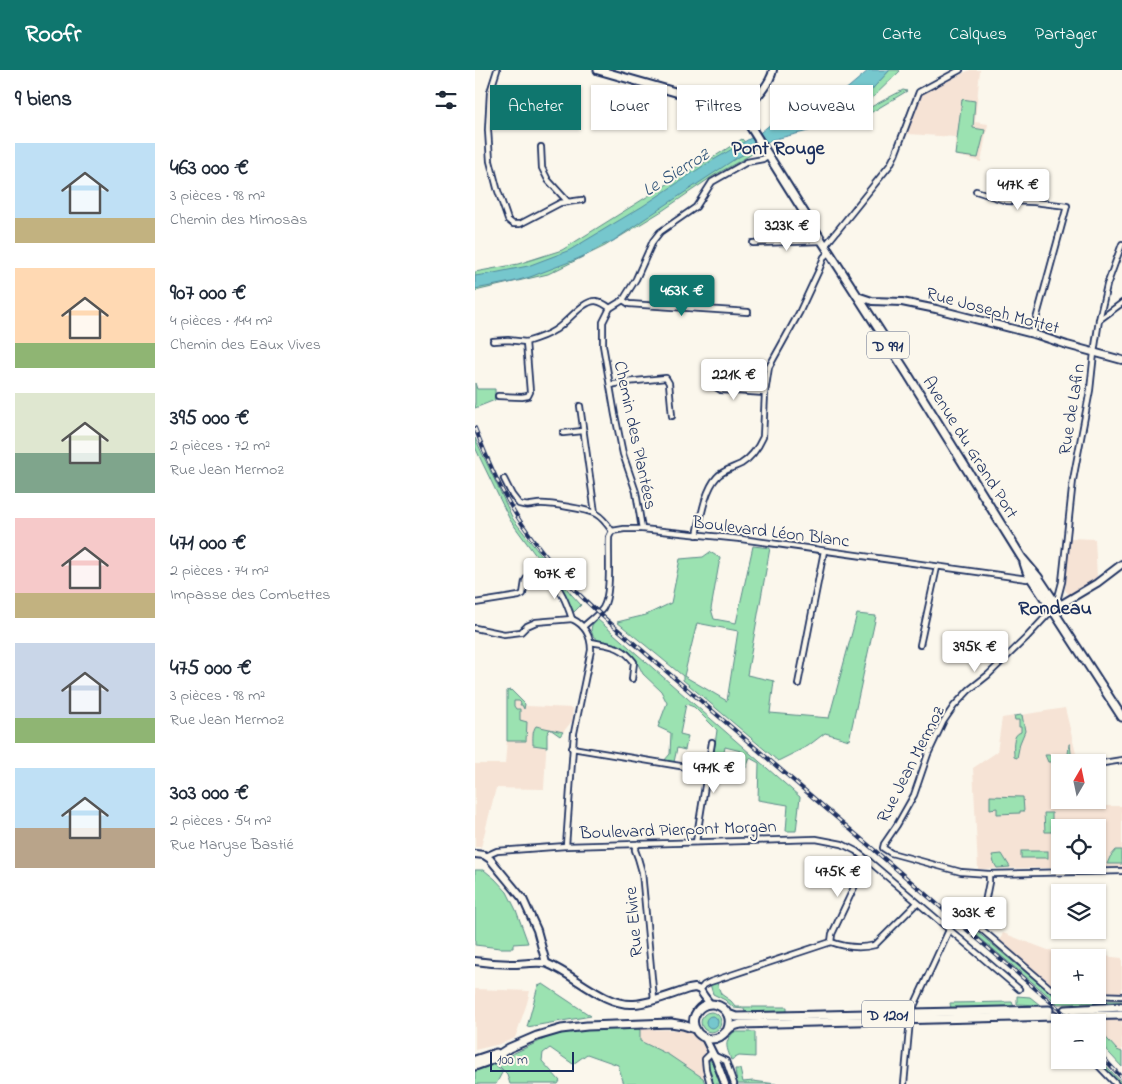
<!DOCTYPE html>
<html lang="fr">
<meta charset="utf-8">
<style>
body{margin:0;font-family:"Indie Flower",sans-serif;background:#f6f6f7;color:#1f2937;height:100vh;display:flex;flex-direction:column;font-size:19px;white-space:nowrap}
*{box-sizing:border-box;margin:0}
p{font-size:16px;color:#747a83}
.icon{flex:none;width:28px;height:28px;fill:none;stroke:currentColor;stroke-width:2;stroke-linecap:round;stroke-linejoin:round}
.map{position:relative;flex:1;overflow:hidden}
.drawer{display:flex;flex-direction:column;background:#fff;width:475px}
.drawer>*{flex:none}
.top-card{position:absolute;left:15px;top:15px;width:475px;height:45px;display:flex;gap:10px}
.needle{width:32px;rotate:9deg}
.controls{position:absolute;left:576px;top:684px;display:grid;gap:10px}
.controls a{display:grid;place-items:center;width:55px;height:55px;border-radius:0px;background:#fff;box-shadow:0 1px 4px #0004;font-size:25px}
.scale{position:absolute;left:15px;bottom:12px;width:84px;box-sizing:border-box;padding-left:5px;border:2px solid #1b2f5e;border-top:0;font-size:14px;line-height:18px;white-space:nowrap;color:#1b2f5e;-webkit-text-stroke:4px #fbf7ec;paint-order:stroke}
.price{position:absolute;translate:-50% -42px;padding:0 11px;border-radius:5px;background:#fff;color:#222;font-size:16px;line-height:32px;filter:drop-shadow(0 1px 2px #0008)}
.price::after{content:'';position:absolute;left:50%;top:30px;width:15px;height:11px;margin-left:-8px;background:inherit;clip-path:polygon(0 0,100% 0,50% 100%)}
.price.selected{background:#0f766e;color:#fff}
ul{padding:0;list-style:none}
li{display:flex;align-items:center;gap:15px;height:125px;padding:0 15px}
li span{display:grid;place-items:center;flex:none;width:140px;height:100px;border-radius:0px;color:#555}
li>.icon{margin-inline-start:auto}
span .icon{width:60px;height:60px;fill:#fffc;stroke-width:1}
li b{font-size:21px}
h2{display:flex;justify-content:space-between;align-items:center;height:60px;padding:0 15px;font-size:21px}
.tag{padding:0 18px;border-radius:0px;background:#fff;box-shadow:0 1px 4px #0004;font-size:18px;line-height:45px}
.tag.selected{background:#0f766e;color:#fff}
header{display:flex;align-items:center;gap:30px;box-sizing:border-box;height:70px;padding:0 25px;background:#0f766e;color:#fff}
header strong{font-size:24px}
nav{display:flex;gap:28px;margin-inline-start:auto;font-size:18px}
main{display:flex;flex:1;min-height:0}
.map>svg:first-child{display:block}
</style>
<header>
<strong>Roofr</strong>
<nav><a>Carte</a><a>Calques</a><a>Partager</a></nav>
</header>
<main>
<section class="drawer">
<h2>9 biens<svg class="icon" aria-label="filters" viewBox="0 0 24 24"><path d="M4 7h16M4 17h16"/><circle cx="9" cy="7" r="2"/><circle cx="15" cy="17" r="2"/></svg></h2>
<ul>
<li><span style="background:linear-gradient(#bfe0f5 75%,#c2b280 0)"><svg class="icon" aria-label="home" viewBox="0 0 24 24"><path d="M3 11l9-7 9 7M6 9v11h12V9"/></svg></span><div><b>463 000 €</b><p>3 pièces · 98 m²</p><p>Chemin des Mimosas</p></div></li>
<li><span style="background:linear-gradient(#ffd9b3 75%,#8fb573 0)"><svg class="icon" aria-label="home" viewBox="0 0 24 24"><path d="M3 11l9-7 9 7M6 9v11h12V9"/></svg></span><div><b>907 000 €</b><p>4 pièces · 144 m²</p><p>Chemin des Eaux Vives</p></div></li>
<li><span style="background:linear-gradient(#dfe7d0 60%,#7fa58c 0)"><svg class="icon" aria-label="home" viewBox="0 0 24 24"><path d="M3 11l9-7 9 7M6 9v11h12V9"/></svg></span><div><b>395 000 €</b><p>2 pièces · 72 m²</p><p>Rue Jean Mermoz</p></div></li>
<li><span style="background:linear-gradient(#f6c9c9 75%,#c2b280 0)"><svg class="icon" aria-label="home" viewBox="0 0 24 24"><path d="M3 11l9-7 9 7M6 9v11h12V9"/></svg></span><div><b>471 000 €</b><p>2 pièces · 74 m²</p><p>Impasse des Combettes</p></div></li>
<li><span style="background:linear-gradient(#c9d6e8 75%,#8fb573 0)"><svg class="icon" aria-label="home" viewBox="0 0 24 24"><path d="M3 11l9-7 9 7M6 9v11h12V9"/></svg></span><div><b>475 000 €</b><p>3 pièces · 98 m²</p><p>Rue Jean Mermoz</p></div></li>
<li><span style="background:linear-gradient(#bfe0f5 60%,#b9a48a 0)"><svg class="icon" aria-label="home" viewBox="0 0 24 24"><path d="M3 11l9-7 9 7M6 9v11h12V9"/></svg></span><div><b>303 000 €</b><p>2 pièces · 54 m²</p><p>Rue Maryse Bastié</p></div></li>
</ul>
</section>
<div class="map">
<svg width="647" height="1014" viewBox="0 0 647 1014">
<rect width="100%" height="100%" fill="#fbf7ec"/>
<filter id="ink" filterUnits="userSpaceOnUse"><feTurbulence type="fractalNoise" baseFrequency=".02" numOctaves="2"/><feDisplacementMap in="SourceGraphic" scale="10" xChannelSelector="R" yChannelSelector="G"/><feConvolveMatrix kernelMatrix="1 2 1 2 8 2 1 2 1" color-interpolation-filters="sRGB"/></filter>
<g filter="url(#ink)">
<g fill="#f6e3d5" fill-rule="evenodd">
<polygon points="495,0 505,0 500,52 513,54 506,92 480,85 480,67 433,64 433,61 446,24"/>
<polygon points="595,468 620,469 622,507 595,526 590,520"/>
<polygon points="36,620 52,636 98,638 97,651 85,666 76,659 72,664 69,719 21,718 6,777 0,777 0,694 30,694"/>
<path d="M 590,638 L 603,692 L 585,692 L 585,730 L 600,730 L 600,736 L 647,736 L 647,797 L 503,799 L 498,698 L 522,682 L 527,648 ZM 585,758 L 622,758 L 622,795 L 585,795 Z"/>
<path d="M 528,863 L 573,880 L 647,888 L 647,996 L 623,969 L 622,952 L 605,952 L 521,879 ZM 585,888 L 622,888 L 622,925 L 585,925 Z"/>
<polygon points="0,919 55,921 52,933 40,968 25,974 0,980"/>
<polygon points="165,959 211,960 231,976 228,1008 194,985 165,971"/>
</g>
<g fill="#9be2b1" stroke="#5b8888" fill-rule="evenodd">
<path d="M 415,0 L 424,0 L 425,1 L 391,34 L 394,38 L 428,20 L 432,21 L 392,45 L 352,58 L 350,57 C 378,44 394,21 415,0 Z"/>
<path d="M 273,20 L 276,22 C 270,29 264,31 255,30 L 255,26 Z"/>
<polygon points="487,29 500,31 498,58 510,60 503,88 480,85"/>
<polygon points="267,69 279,83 238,106 187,141 130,176 73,204 0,221 0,202 43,194 87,180 210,103 234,90"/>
<polygon points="0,313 2,319 20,319 20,330 0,338"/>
<polygon points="0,368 38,449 96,524 106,535 99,542 85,515 59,483 35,450 6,390 0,377"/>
<path d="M 278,476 L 295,478 L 272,605 L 299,611 L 295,643 L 354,648 L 382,544 L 401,546 L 374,670 L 350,663 L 333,676 L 303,691 L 208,610 L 208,606 L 142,552 L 171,545 L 196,533 L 205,489 L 228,487 L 235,482 L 245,488 L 236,539 L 239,549 L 261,553 ZM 222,553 L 263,561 L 252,631 L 209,606 Z"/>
<polygon points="122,549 325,727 321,761 311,761 313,735 283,730 284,693 275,688 271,698 263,694 266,681 250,677 245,703 236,703 242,660 219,637 211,634 205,664 213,666 210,680 202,678 199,692 189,691 195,684 196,663 183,657 192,633 186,621 168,604 161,590 154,582 142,575 123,570 118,566 116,560 117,555"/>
<polygon points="36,620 50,634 49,639 47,635 45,635 46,633 44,631 39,631 39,636 41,639 45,639 45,650 52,652 51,671 32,671 32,621"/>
<path d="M 547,645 L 550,661 L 545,673 L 542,688 L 539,687 C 539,679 536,665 546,662 L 546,657 L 544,657 L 544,650 L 540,650 L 539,646 Z"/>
<path d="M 61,656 L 88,662 L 85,666 L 75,659 L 72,664 L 72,677 L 58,675 C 58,669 57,661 61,656 Z"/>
<polygon points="594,674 595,674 597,692 573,692 570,685 593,685"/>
<polygon points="515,726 548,727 549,741 545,741 545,743 522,744 522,738 515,739"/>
<polygon points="569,743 577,743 577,762 570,762"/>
<polygon points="641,780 647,780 647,794 632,794 635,787"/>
<rect x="546" y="781" width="27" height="7"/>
<polygon points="527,784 535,797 522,798 519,793 517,785"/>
<polygon points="0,800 9,800 20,809 32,822 41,840 53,873 38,874 38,878 25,878 0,875"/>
<polygon points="501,861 584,930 647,931 645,932 583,934 499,863"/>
<polygon points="242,913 246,924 256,931 261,937 312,937 312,943 270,942 269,939 259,938 250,930 238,924 235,914"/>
<polygon points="68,914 116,946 52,957 63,916"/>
<polygon points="542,926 555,927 565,935 542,934"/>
<polygon points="537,932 539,937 476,939 475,933"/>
<circle cx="236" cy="952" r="10"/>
<polygon points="623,954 628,955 625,961 642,980 647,982 647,997 623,971"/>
<polygon points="134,956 165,959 165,971 194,985 228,1008 230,1014 149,1014 143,995 112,984 98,994 75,978 68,983 67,991 85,1011 83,1014 35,1014 32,1004 20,992 76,966 104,960"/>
<path d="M 259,962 L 280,962 L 280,987 L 264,986 L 256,990 C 252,977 248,973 259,962 Z"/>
<polygon points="623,987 647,1013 647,1014 643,1014 620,990 622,990"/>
<polygon points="234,990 237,992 245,1014 238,1014 233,994"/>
<polygon points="18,993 28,1001 21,1014 0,1014 0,1000"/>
<polygon points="260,999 265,999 268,1012 278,1011 301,1014 262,1014"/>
</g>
<g fill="#76c7cd" stroke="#528aa1">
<polygon points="394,0 415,0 400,16 390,28 363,50 350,57 296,70 260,89 168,150 138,171 126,176 115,183 102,189 55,207 37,212 0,219 0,206 14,204 53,196 95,180 168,136 225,98 286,62 297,53 330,46 350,35 374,17"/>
<circle cx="237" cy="952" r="6"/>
</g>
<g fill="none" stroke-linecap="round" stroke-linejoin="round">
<g stroke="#cecfd0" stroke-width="7" stroke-dasharray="7 3.5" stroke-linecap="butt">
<polyline points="574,940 590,940"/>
<polyline points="579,946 598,946"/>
</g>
<g stroke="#1b2f5e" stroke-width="8">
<g id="street">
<polyline points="22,0 15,22 13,60 15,91 22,118 33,150 38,154 45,154 85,133 107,130"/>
<polyline points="66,77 67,98 73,110 93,132"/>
<polyline points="501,121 532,131 559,132 592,136 557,264"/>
<polyline points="278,173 347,171"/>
<polyline points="350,176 415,95 420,85 444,22 485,0"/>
<polyline points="148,230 154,234 273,242"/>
<polyline points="624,250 647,233"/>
<polyline points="18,271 33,270 51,272"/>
<polyline points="236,314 246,320 290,323"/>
<polyline points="135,315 151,312 191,308 194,313 197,346"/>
<path d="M 23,326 L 47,327 L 53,326 L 55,322 L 51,272 C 61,269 71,266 80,260 C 92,253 108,230 121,231 C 126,232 131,235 135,238"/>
<polyline points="105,336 120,443"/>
<polyline points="88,363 108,361"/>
<path d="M 29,409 L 37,425 L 44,434 C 54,437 53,435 63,434 C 73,433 112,439 121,444 C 128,448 132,454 137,461"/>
<polyline points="167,459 161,422 148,384 140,345 128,275 128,252 135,238 148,230 161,209 178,171 185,162 221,137 237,112 272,92 288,89 293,85"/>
<path d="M 222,465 C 226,447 230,420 242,407 C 248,400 258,398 266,394 C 276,388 283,378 288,367 L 290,323 L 294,297 L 324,243 L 344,200 L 349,187 L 354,182"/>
<polyline points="582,531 587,512 598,410 615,320 619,283 624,250 632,215 647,174"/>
<path d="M 0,533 L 44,526 L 48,524 L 50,511 L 54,505 L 73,505 C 86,519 91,531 97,549"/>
<polyline points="576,541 551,568 513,605 494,620 479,636 468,652 453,684 439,725 422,755 409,774 408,778 416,783 486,802 514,804 647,801"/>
<path d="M 108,557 C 114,551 123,545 128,538 C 137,523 133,485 134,467 L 137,461 L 149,459 L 167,459 L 266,469 L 552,509 L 555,507"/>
<polyline points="0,558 29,564 46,562 52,556 61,552 97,549"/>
<path d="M 116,572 C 136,576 146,575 159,592 L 157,609"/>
<polyline points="445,575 462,497"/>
<polyline points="323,614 349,481"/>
<polyline points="97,678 211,697"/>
<polyline points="622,694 647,690"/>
<polyline points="221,772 237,672"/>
<polyline points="163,774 160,778 160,780 163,788 167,802 179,930"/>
<path d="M 91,776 L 99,663 L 116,580 C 116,567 110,555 97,549"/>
<polyline points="11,786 22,781 91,776 341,769 367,774 381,781 395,792 544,919"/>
<polyline points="514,804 514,812 505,858 576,919 585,924"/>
<polyline points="356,872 357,864 392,790"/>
<path d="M 225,920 L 229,915 L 235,912 L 356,872 C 370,877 385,879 400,875 L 442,833"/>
<polyline points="618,925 647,926"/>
<polyline points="438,943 439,936 474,860"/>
<polyline points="240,986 251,991 259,1014"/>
<polyline points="618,990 641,1014"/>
<polyline points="235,1014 231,999 230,989 237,982"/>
<polyline points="429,1014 435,950"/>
</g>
</g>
<g stroke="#1b2f5e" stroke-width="10">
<g id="secondary">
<path d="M 270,38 C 280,31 296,12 298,0"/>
<polyline points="382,226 397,231 427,232 461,239 562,265 592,275 647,290"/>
<polyline points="585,535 622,513 647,494"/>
<polyline points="0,784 9,785 15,789 48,829 62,860 71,893"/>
<path d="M 0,891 C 13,893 26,894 38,894 C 47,894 65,891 73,894 C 100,905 129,936 159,934 C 177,933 197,924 214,919 L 220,918 L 225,920 L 229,926 L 235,934"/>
<polyline points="230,968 241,990 250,1014"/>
</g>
</g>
<g stroke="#1b2f5e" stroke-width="11">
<g id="primary">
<polyline points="123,0 253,37 264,38 269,37 272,41 272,45 274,53"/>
<path d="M 253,37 L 262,42 L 264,46 L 268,48 L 275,56 L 347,171 L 432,303 L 547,488 L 563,507 L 579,531 C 585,531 587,536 584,541"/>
<polyline points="549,493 552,502 574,535 575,540 577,542 582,542"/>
<polyline points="579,542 647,647"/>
<polyline points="590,940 647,937"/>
<polyline points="253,944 261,947 574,940"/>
<polyline points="598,946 647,945"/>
<path d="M 252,961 C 263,937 230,923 220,945 C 218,949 218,955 221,960 C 223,965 230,969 236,969 C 246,969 249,963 255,958 C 259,955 262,955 266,954 L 579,946"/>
<polyline points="0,990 21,983"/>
<polyline points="0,996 14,991 34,978 62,966 86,959 112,956 196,953 208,955 220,959"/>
</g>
</g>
<use href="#street" stroke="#fbf7ec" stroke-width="4.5"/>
<use href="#secondary" stroke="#fbf7ec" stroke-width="6"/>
<use href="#primary" stroke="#fbf7ec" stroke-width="7"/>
<g stroke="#1b2f5e" stroke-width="4">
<g id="rail">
<path d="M 0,358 C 10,383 20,408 33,431 C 49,460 70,486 92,511 C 116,539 148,563 176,588 L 599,952"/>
<polyline points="622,981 647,1008"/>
</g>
</g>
<use href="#rail" stroke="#fbf7ec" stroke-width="2" stroke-dasharray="5.5" stroke-linecap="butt"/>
</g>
</g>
<g text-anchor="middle" stroke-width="4" stroke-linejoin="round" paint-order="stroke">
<g fill="#fbf7ec" stroke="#5e6b89" stroke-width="1">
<rect x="392" y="261.5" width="42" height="27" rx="4"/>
<rect x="387" y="930.5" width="52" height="27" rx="4"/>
</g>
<g font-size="16" font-weight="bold" fill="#1b2f5e">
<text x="413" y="281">D 991</text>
<text x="413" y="950">D 1201</text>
</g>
<g font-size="18" fill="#1b2f5e" stroke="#fbf7ec">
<text transform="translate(518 240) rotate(15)" y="6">Rue Joseph Mottet</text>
<text transform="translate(596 339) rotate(-81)" y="6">Rue de Lafin</text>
<text transform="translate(161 365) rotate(78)" y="6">Chemin des Plantées</text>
<text transform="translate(496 377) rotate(58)" y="6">Avenue du Grand Port</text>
<text transform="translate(296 461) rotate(7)" y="6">Boulevard Léon Blanc</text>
<text transform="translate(435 694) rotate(-63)" y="6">Rue Jean Mermoz</text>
<text transform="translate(203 759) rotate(-2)" y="6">Boulevard Pierpont Morgan</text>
<text transform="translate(158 852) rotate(-95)" y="6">Rue Elvire</text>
</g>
<g font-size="19" font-style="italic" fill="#32557a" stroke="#fbf7ec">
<text transform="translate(200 101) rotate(-32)" y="7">Le Sierroz</text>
</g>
<g font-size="20" font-weight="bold" fill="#1b2f5e" stroke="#fbf7ec">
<text x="303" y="84">Pont Rouge</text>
<text x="580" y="544">Rondeau</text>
</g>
</g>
</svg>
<div class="controls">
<a><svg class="needle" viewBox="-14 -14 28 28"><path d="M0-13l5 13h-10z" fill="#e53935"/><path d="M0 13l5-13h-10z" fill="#747a83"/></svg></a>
<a><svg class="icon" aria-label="locate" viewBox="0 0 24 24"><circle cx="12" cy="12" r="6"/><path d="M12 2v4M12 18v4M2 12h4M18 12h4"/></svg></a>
<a><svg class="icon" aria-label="layers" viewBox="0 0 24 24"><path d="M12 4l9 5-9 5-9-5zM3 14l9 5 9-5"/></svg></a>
<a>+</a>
<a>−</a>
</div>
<div class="scale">100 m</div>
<b class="price" style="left:543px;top:141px">417K €</b>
<b class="price" style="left:312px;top:182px">323K €</b>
<b class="price selected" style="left:207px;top:247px">463K €</b>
<b class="price" style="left:259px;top:331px">221K €</b>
<b class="price" style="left:80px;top:530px">907K €</b>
<b class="price" style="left:500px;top:603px">395K €</b>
<b class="price" style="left:239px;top:724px">471K €</b>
<b class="price" style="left:363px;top:828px">475K €</b>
<b class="price" style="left:499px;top:869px">303K €</b>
<div class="top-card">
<a class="tag selected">Acheter</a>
<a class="tag">Louer</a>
<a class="tag">Filtres</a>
<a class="tag">Nouveau</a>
</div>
</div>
</main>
